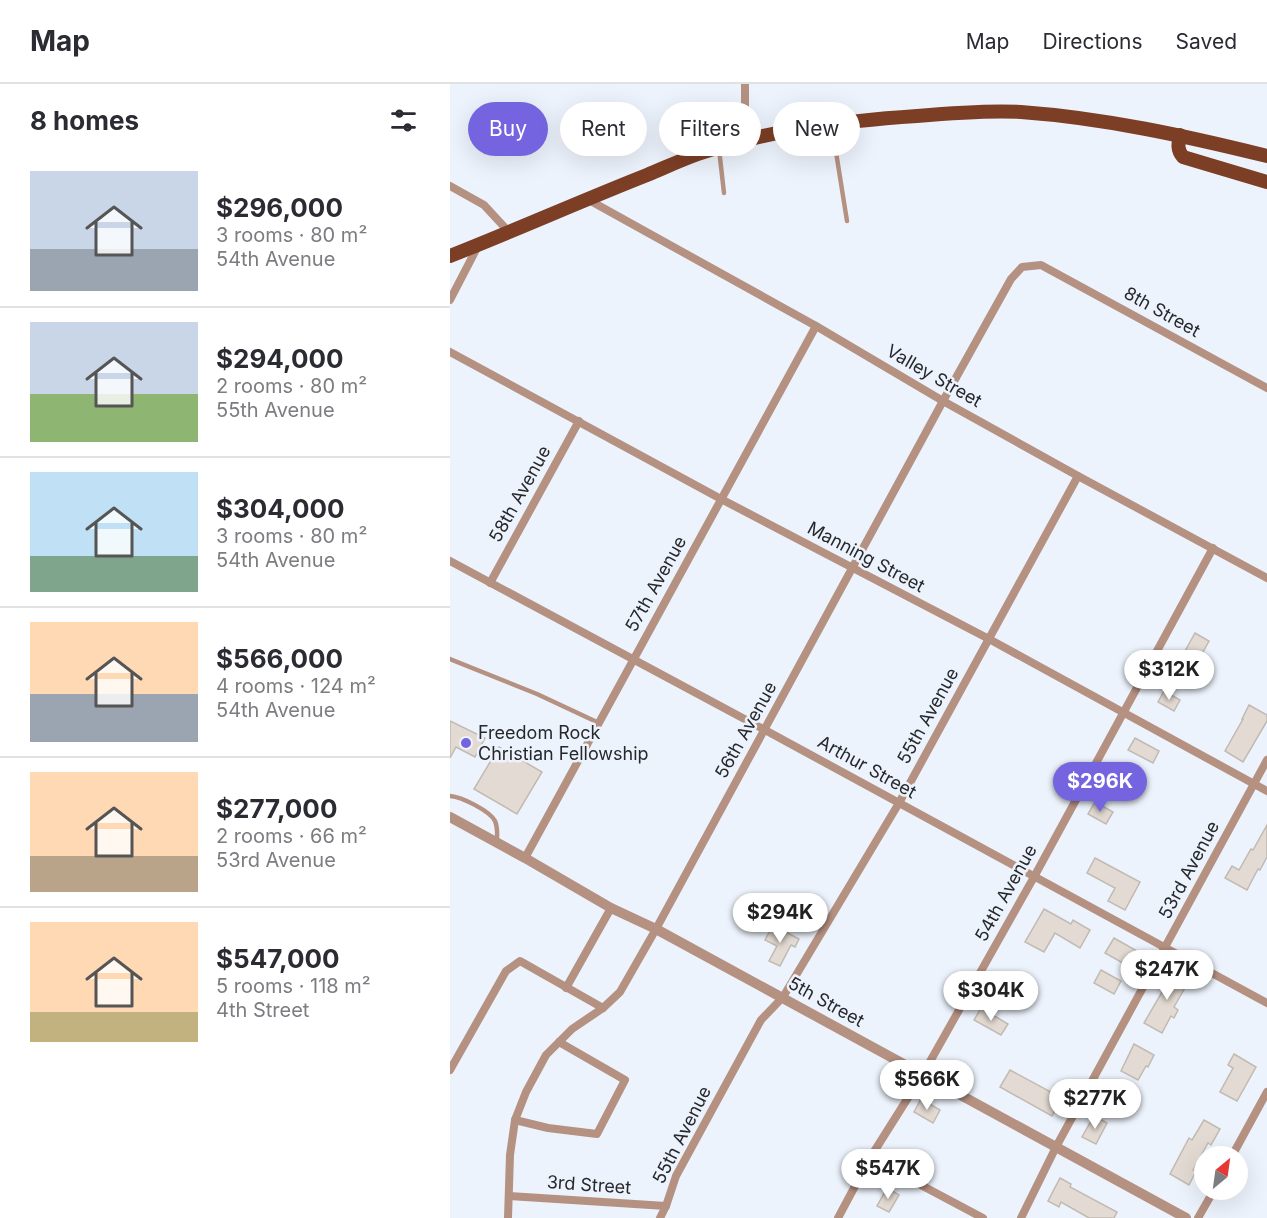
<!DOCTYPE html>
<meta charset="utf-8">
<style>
body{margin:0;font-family:Inter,sans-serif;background:#f7f7f7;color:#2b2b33;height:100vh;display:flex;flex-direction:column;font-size:22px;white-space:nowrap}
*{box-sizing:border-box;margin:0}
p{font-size:20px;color:#7c7c81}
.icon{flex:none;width:33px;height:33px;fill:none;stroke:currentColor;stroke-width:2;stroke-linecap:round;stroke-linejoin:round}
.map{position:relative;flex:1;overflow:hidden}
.sheet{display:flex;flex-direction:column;background:#fff;width:450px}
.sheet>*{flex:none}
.hud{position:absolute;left:18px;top:18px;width:570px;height:54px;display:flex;gap:12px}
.needle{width:39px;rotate:29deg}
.fabs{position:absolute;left:744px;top:1062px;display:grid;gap:12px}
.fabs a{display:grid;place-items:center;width:54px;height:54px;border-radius:50%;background:#fff;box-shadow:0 6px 24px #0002;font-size:30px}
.price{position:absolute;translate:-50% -51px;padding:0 14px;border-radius:21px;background:#fff;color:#222;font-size:20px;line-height:39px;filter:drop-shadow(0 2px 3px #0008)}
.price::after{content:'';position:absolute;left:50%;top:36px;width:18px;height:14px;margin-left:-9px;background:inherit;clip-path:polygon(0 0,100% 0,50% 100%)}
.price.active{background:#7464df;color:#fff}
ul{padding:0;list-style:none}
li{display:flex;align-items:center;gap:18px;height:150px;padding:0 30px}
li+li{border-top:2px solid #e1e1e2}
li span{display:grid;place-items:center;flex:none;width:168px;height:120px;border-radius:0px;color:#555}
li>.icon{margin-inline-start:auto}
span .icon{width:72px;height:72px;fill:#fffc;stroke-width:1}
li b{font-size:26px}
h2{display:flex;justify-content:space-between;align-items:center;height:72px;padding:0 30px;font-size:26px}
.tag{padding:0 21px;border-radius:27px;background:#fff;box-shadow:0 6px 24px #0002;font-size:21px;line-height:54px}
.tag.active{background:#7464df;color:#fff}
header{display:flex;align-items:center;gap:36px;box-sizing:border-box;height:84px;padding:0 30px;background:#fff;border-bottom:2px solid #e1e1e2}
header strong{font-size:28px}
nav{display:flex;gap:33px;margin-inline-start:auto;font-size:21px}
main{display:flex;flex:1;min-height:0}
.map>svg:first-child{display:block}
</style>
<header>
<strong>Map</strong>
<nav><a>Map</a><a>Directions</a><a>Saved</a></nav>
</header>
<main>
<section class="sheet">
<h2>8 homes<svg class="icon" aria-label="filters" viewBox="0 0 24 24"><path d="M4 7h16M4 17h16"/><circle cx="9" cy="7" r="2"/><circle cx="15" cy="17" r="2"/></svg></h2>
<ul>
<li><span style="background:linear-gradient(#c9d6e8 65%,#9aa5b1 0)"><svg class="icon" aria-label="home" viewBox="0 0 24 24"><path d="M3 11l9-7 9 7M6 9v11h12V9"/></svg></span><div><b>$296,000</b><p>3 rooms · 80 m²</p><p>54th Avenue</p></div></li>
<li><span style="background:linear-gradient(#c9d6e8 60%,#8fb573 0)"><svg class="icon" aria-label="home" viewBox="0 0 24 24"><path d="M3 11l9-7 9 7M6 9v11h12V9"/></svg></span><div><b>$294,000</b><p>2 rooms · 80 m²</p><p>55th Avenue</p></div></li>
<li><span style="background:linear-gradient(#bfe0f5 70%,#7fa58c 0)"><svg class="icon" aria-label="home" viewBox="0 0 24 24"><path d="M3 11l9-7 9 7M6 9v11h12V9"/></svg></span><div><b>$304,000</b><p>3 rooms · 80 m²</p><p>54th Avenue</p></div></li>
<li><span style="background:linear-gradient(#ffd9b3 60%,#9aa5b1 0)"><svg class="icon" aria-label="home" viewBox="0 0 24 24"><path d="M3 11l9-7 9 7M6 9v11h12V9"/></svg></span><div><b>$566,000</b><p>4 rooms · 124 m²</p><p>54th Avenue</p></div></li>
<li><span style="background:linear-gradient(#ffd9b3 70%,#b9a48a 0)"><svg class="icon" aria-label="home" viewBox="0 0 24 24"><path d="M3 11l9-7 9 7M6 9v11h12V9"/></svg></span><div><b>$277,000</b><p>2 rooms · 66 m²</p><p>53rd Avenue</p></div></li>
<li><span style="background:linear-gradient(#ffd9b3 75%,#c2b280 0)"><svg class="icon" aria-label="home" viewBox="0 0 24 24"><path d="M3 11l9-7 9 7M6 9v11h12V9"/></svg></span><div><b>$547,000</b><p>5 rooms · 118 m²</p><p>4th Street</p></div></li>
</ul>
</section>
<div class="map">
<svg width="817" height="1134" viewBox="0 0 817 1134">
<rect width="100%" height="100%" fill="#edf3fc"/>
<g fill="#e3dbd3" stroke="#c1bab2" stroke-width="1.5">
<polygon points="745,549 759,557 748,577 734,569"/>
<polygon points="714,607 730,616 724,627 708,618"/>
<polygon points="799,621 817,631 817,637 793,678 775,667 793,635 792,635"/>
<polygon points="0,637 35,654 25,673 6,663 0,674"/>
<polygon points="685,654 709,667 703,679 678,666"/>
<polygon points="49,663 92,688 67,730 24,705"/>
<polygon points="645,718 663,728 656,740 638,730"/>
<polygon points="817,741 817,773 810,786 808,785 797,806 775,794 782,782 789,786 801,765 803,766"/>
<polygon points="645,774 690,798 675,826 658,817 665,804 637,789"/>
<polygon points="594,825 621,840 623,836 640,846 630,864 605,849 594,868 575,858"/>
<polygon points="323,841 349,855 345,863 341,861 330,882 319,877 327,862 315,856"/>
<polygon points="664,854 687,867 678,882 655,869"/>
<polygon points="720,884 740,895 724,923 728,926 724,934 721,932 712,949 694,939 715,903 711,900"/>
<polygon points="651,886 671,897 664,910 644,899"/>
<polygon points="531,924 558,940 551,951 524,936"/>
<polygon points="684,960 704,971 698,983 696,982 688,996 671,987"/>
<polygon points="784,970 806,983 787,1017 770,1008 783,984 778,981"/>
<polygon points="560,986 612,1014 602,1032 550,1003"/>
<polygon points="660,1003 685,1016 677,1031 652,1017"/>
<polygon points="471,1015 490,1026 483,1039 464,1028"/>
<polygon points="644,1032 657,1039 646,1060 632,1053"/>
<polygon points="754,1036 770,1045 761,1061 758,1059 743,1086 746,1087 739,1101 720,1090 739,1054 742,1056"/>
<polygon points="610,1094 621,1100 620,1103 667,1128 664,1134 639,1134 611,1118 609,1123 598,1117"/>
<polygon points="437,1104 449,1111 439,1128 427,1122"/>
</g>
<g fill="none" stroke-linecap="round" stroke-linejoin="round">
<g stroke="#b59182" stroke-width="4.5">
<polyline points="382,43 397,137"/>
<polyline points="269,65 274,109"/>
<polyline points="0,575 87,610 149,639"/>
<path d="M 0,712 C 12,713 40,727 45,737 C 48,744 47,750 47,756"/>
</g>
<g stroke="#b59182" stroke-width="8">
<polyline points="295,0 295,25 303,55"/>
<polyline points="0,102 34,121 59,148"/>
<polyline points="137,115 366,242 493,317 628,392 817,494"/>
<polyline points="0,216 29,160"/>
<polyline points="0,268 271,415 539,555 817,707"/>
<polyline points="0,477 315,646 817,919"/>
<polyline points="40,499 129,337"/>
<polyline points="75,774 366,242"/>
<polyline points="116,904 161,824"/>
<polyline points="0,986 56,887 70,877 153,924"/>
<polyline points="65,1036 98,1044 147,1050 175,996 109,958"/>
<polyline points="782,1072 817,1008"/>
<polyline points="420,1074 533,1134"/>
<polyline points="59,1112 216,1122"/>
<polyline points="58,1134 60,1071 65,1036 76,1008 96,971 122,945 153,924 170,908 206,845 493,317 561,195 572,183 591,181 817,304"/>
<polyline points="210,1134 216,1122 226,1092 311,936 333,913 449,719 628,392"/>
<polyline points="388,1134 420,1074 473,990 584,793 763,464"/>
<polyline points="571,1134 606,1063 817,676"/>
<polyline points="748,1134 764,1106"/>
</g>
<polyline stroke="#b59182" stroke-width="10" points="0,733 75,774 161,824 206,845 736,1134"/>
<g stroke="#7c3f25" stroke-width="14">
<path d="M 730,51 C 728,60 727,66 733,73 L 817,98"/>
<path d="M 0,172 C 66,146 131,117 197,91 C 214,84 231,76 248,70 C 318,46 393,37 467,32 C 501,29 537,26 571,28 C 654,34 736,52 817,72"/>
</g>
</g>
<circle fill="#7464df" stroke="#edf3fc" stroke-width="2" cx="16" cy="659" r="6"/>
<g text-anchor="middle" stroke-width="5" stroke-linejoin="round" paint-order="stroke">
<g font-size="18" fill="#26282b" stroke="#edf3fc">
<text transform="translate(712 228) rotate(29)" y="6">8th Street</text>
<text transform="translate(484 292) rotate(30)" y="6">Valley Street</text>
<text transform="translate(70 410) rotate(-61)" y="6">58th Avenue</text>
<text transform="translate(416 473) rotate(28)" y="6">Manning Street</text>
<text transform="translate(206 500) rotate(-61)" y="6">57th Avenue</text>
<text transform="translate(478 632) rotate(-61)" y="6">55th Avenue</text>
<text transform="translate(296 646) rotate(-61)" y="6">56th Avenue</text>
<text transform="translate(417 683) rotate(29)" y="6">Arthur Street</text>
<text transform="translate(739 786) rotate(-62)" y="6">53rd Avenue</text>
<text transform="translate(556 809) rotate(-61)" y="6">54th Avenue</text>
<text transform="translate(376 918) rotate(29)" y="6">5th Street</text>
<text transform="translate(232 1051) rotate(-63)" y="6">55th Avenue</text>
<text transform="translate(139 1101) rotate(4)" y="6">3rd Street</text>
</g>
<g font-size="18" fill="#26282b" stroke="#edf3fc" text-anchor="start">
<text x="28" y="655">Freedom Rock<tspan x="28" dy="21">Christian Fellowship</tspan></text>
</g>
</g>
</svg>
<div class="fabs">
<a><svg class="needle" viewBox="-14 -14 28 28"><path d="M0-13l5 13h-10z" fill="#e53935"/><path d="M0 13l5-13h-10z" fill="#7c7c81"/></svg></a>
</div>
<b class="price" style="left:719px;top:617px">$312K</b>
<b class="price active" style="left:650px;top:729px">$296K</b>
<b class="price" style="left:330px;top:860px">$294K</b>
<b class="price" style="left:717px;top:917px">$247K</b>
<b class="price" style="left:541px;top:938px">$304K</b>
<b class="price" style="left:477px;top:1027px">$566K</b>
<b class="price" style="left:645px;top:1046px">$277K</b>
<b class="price" style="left:438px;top:1116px">$547K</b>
<div class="hud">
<a class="tag active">Buy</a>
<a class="tag">Rent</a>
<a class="tag">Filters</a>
<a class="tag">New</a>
</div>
</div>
</main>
